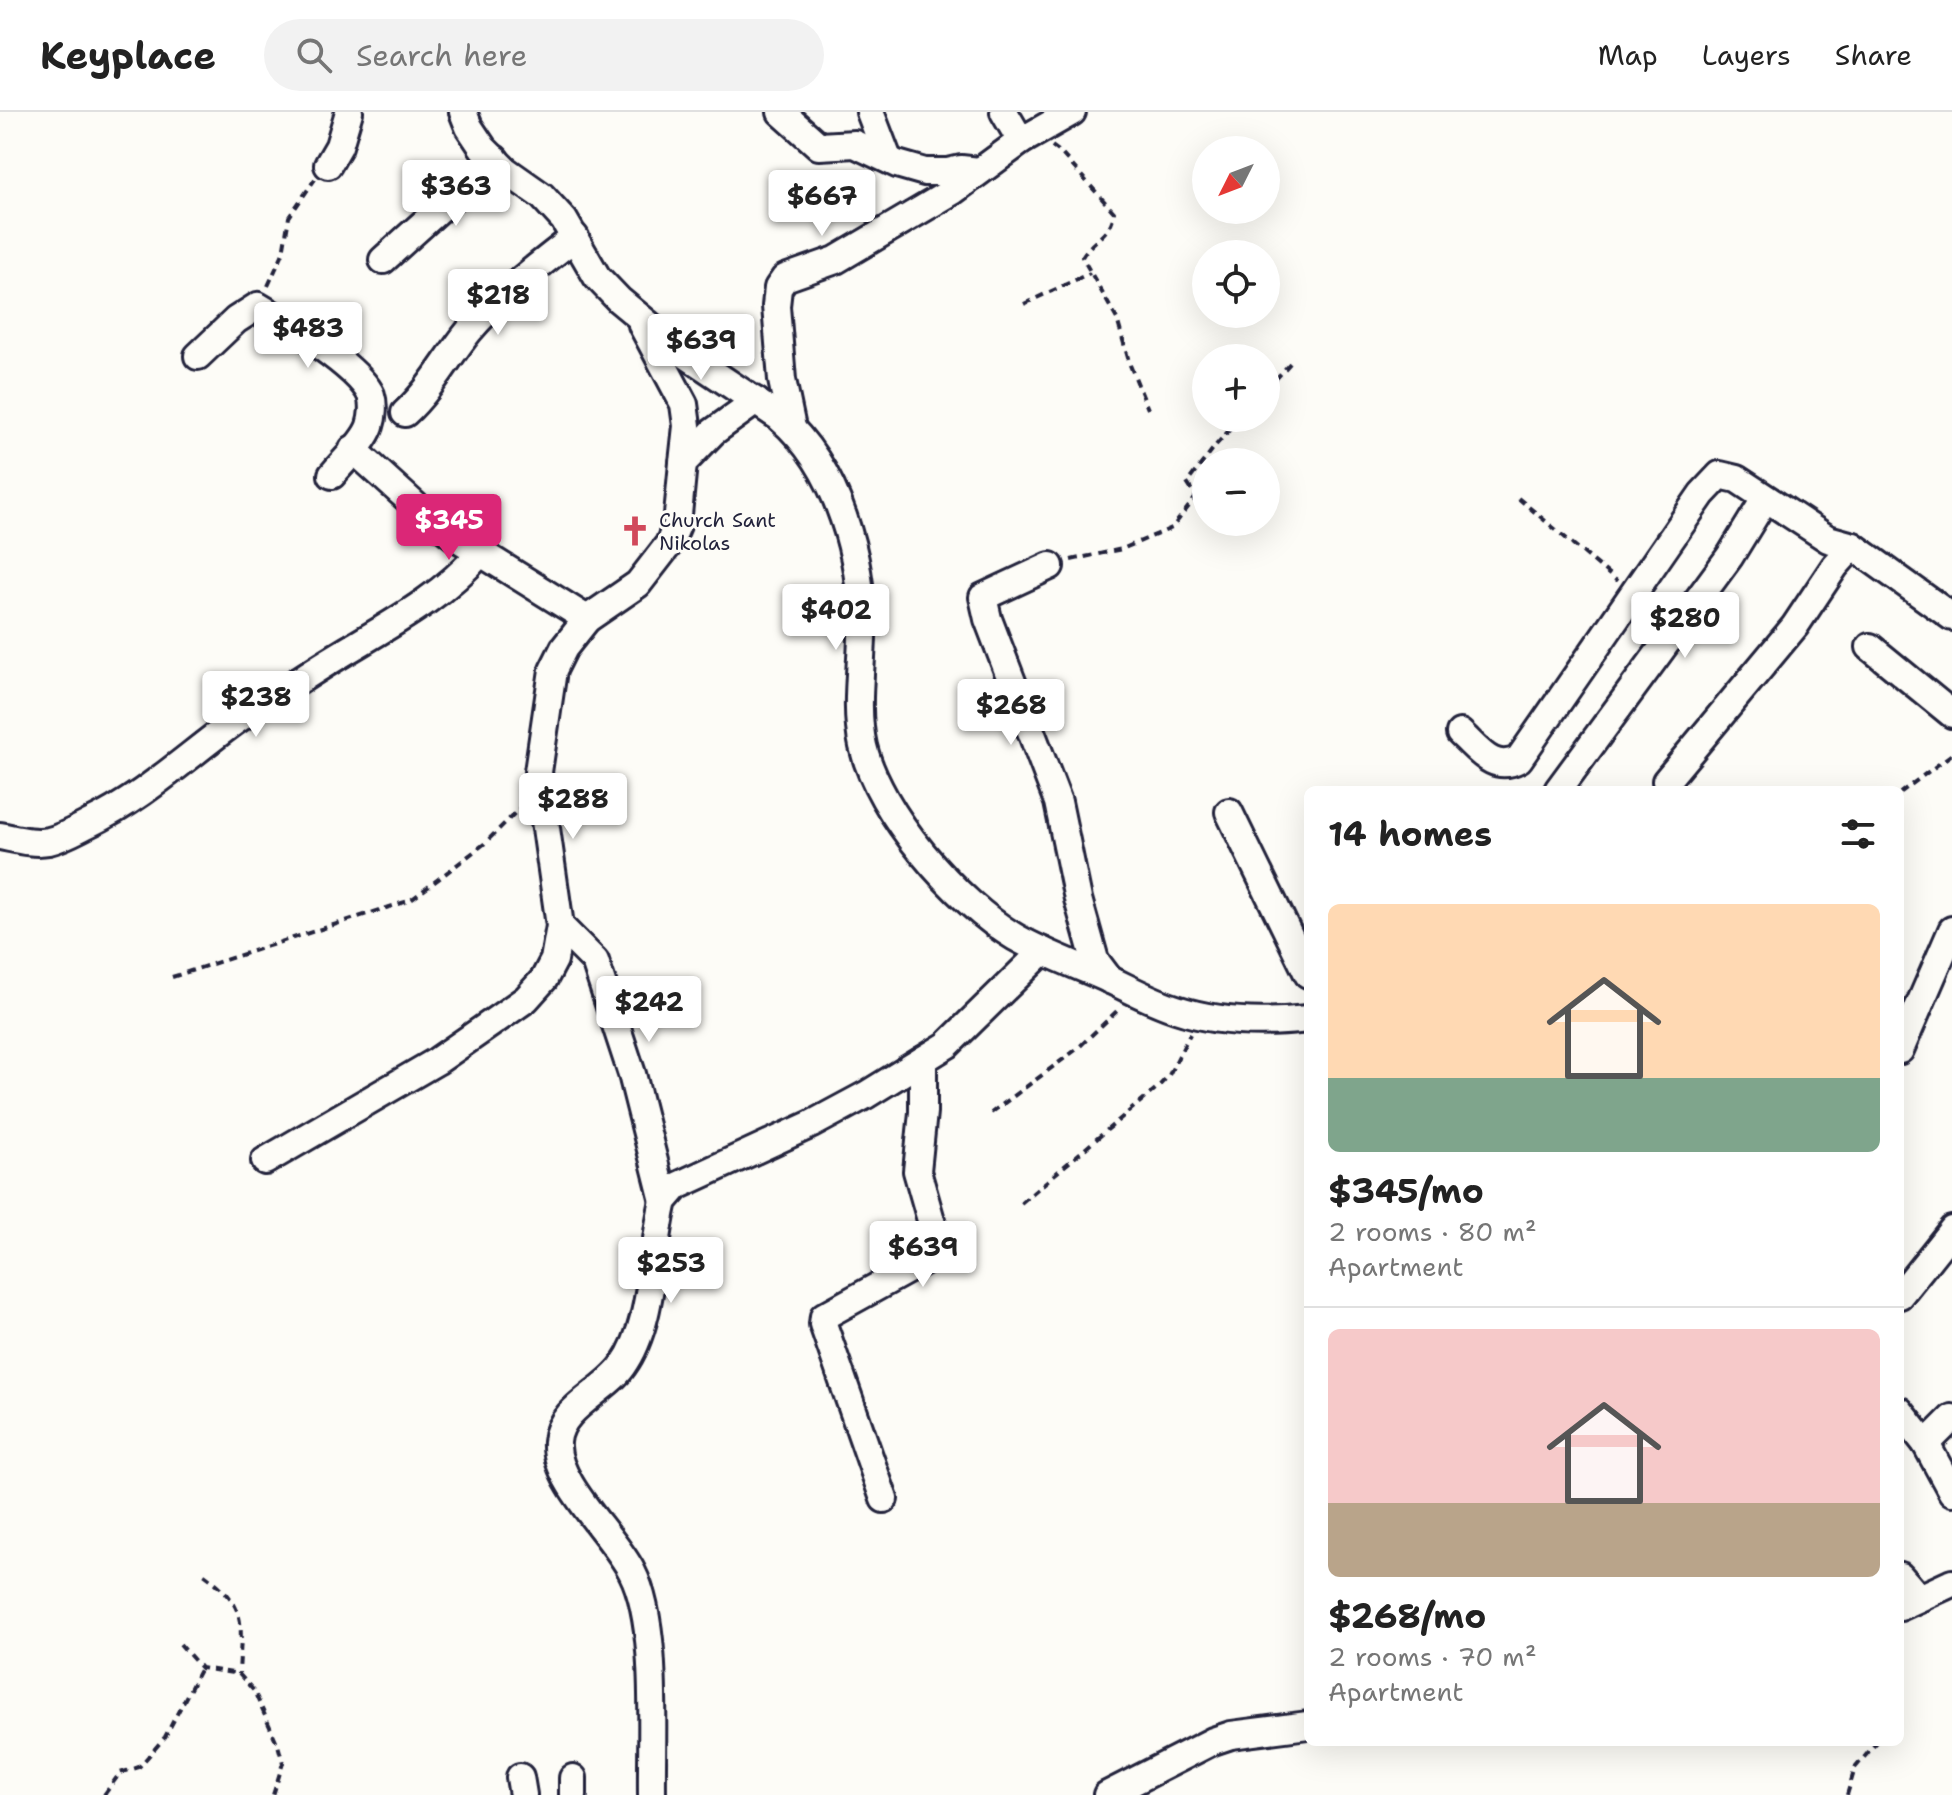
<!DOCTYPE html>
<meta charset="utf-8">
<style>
body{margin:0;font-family:"Shantell Sans",sans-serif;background:#f2f2f2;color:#222;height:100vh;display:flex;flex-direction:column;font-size:30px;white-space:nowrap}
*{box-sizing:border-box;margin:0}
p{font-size:26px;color:#767676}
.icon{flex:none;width:44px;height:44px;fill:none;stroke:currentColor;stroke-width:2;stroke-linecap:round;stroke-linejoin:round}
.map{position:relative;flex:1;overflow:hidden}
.drawer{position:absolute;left:1304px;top:674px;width:600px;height:960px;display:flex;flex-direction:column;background:#fff;border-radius:12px;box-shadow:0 8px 32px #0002}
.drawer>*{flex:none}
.needle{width:52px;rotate:228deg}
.buttons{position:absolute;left:1192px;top:24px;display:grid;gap:16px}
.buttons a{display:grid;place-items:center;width:88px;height:88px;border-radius:50%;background:#fff;box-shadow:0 8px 32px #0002;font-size:40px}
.price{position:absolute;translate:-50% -68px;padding:0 18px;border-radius:8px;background:#fff;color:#222;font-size:26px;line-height:52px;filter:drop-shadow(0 2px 4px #0008)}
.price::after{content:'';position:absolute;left:50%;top:48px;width:24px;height:18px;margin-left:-12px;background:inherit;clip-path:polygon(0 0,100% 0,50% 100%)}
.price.current{background:#db2777;color:#fff}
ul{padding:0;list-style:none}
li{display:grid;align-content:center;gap:16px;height:424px;padding:0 24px}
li+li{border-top:2px solid #e0e0e0}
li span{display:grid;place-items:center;height:248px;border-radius:12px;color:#555}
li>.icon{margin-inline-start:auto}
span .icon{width:144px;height:144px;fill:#fffc;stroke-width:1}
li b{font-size:34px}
h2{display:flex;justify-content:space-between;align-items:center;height:96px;padding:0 24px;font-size:34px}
header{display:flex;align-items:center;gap:48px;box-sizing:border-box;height:112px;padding:0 40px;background:#fff;border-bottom:2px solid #e0e0e0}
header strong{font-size:38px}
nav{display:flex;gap:44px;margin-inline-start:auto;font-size:28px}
.search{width:560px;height:72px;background:#f2f2f2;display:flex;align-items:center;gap:20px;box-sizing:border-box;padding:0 28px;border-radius:44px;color:#767676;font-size:30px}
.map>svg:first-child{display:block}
</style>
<header>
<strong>Keyplace</strong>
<div class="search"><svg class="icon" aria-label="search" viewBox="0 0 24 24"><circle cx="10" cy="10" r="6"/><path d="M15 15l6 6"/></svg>Search here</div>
<nav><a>Map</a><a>Layers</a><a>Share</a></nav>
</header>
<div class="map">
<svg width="1952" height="1683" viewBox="0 0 1952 1683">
<rect width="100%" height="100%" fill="#fdfcf7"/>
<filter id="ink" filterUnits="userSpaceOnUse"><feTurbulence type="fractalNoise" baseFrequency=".0125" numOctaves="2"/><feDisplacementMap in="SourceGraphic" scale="16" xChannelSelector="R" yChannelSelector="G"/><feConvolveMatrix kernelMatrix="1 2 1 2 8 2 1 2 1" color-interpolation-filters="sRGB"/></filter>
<g filter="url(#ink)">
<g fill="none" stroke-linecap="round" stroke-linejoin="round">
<g stroke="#22223b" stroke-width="32">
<g id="minor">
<path d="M 463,0 L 469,15 L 483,36 L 505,58 L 542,84 L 564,108 L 597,165 L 619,188 L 682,240 L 779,305 C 839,356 863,448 862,525 C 861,561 855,598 863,634 C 879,701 957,791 1015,825 C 1043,841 1074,852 1104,865 C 1128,876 1151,889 1176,897 C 1218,911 1264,912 1308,907"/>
<polyline points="781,0 819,34 855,32 897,52 925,60 948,60 961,57 979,59"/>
<polyline points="870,0 888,47"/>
<polyline points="1004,0 1021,29"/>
<polyline points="328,53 339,34 349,0"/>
<polyline points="383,148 495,47"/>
<polyline points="642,213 684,292 687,314 683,351"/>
<path d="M 198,244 L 236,208 L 258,194 C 285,210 359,255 371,283 C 374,292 373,305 370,314 C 364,331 343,349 332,363"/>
<path d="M 405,301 C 431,277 447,246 469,219 C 499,183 538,154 575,125"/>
<polyline points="792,316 782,268 776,194 778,176 785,166 836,148 953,79 1021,29 1072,0"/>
<polyline points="353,337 418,396 454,424 587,507"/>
<polyline points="1050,454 983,485 988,507 1058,690 1078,787 1095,848 1110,868"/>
<polyline points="1870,535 1952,602"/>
<path d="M 1460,621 C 1479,638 1493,661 1519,647 L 1702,382 L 1720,363 L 1737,367 L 1828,427 L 1853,434 L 1952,505"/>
<polyline points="1666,669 1795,514 1835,454 1853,434"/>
<polyline points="1558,678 1730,444 1765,387"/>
<polyline points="1229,700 1308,862"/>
<path d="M 0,724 C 16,727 32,732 49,729 C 62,726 76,718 88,712 C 162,677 216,613 287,577 C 350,531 430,500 481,440"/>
<polyline points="560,814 595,849 632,962 664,1089"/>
<polyline points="1900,938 1952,818"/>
<polyline points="265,1049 437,949 526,887 544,867 554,848 560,814 538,660 553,558 564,536 587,507 638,472 669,432 677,413 683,351 713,320 756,289"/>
<polyline points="1900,1183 1952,1118"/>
<polyline points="1900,1299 1926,1332"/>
<polyline points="1952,1306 1926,1332 1952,1380"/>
<polyline points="884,1387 823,1212 824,1204 940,1140 917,1059 923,1000 923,948"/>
<polyline points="1900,1464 1919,1486"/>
<polyline points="1900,1495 1952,1471"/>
<polyline points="520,1665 523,1683"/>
<polyline points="573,1666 573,1683"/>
<path d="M 652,1683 C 651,1622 659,1512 632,1460 C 613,1422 554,1371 557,1330 C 559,1296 605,1280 623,1254 C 654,1211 651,1140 664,1089 L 677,1074 L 812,1012 L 866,983 L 947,933 L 1043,839"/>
<polyline points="1107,1683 1213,1629 1231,1623 1308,1613"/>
</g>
</g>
<g stroke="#22223b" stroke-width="4" stroke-dasharray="8 6" stroke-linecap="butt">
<path d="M 1052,34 L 1060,40 L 1114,100 C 1112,123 1092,127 1082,145 L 1117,207 L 1130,253 L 1148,297"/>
<polyline points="268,174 283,141 289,105 315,67"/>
<polyline points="1024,192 1090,161"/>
<polyline points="1266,278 1292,249"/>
<polyline points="1518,386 1617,469"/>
<polyline points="1071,448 1122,437 1172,416 1196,385 1187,371 1216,333 1240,306"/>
<polyline points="1900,681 1952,642"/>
<polyline points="172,865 411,788 484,732 520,696"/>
<polyline points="991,1001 1077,937 1119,897"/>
<polyline points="1021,1091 1159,974 1169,963 1190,922"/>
<path d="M 204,1462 C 249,1494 241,1513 239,1562"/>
<polyline points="180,1532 201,1556 239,1562 254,1579 278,1633 283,1651 273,1683"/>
<polyline points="104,1683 120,1661 139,1655 165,1625 201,1556"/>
<polyline points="1847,1683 1855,1656 1877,1630"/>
</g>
<use href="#minor" stroke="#fdfcf7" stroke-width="26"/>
</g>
</g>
<defs>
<g id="church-bare" transform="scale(2.4)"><path d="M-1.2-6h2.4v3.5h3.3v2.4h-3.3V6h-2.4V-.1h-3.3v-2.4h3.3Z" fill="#d1495b" stroke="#fdfcf7" stroke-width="2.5" paint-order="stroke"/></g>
</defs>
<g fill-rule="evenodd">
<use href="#church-bare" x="635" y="419"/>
</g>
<g text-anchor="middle" stroke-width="6" stroke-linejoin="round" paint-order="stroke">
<g font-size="20" fill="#22223b" stroke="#fdfcf7" text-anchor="start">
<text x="659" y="415">Church Sant<tspan x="659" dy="23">Nikolas</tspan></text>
</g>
</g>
</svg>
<div class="buttons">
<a><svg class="needle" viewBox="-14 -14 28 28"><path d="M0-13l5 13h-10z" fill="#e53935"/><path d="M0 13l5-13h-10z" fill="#767676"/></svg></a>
<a><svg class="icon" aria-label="locate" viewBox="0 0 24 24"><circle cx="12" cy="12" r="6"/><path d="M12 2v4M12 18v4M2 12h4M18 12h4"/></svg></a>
<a>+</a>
<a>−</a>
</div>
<b class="price" style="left:456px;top:116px">$363</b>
<b class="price" style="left:822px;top:126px">$667</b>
<b class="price" style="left:498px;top:225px">$218</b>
<b class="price" style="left:308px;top:258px">$483</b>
<b class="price" style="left:701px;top:270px">$639</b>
<b class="price current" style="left:449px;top:450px">$345</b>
<b class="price" style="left:836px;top:540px">$402</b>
<b class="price" style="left:1685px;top:548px">$280</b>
<b class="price" style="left:256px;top:627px">$238</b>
<b class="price" style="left:1011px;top:635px">$268</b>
<b class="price" style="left:573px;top:729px">$288</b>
<b class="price" style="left:649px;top:932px">$242</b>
<b class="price" style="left:923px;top:1177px">$639</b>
<b class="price" style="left:671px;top:1193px">$253</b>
<section class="drawer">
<h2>14 homes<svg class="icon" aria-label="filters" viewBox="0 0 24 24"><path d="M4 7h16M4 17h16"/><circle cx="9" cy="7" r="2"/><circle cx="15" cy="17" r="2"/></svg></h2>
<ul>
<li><span style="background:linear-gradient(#ffd9b3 70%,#7fa58c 0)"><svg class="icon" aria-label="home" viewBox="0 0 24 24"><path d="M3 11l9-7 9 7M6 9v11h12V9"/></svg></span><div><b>$345/mo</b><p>2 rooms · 80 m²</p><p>Apartment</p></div></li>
<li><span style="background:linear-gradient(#f6c9c9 70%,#b9a48a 0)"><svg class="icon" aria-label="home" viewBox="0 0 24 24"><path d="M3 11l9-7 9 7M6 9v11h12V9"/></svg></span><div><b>$268/mo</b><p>2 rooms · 70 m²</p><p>Apartment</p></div></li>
</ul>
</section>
</div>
